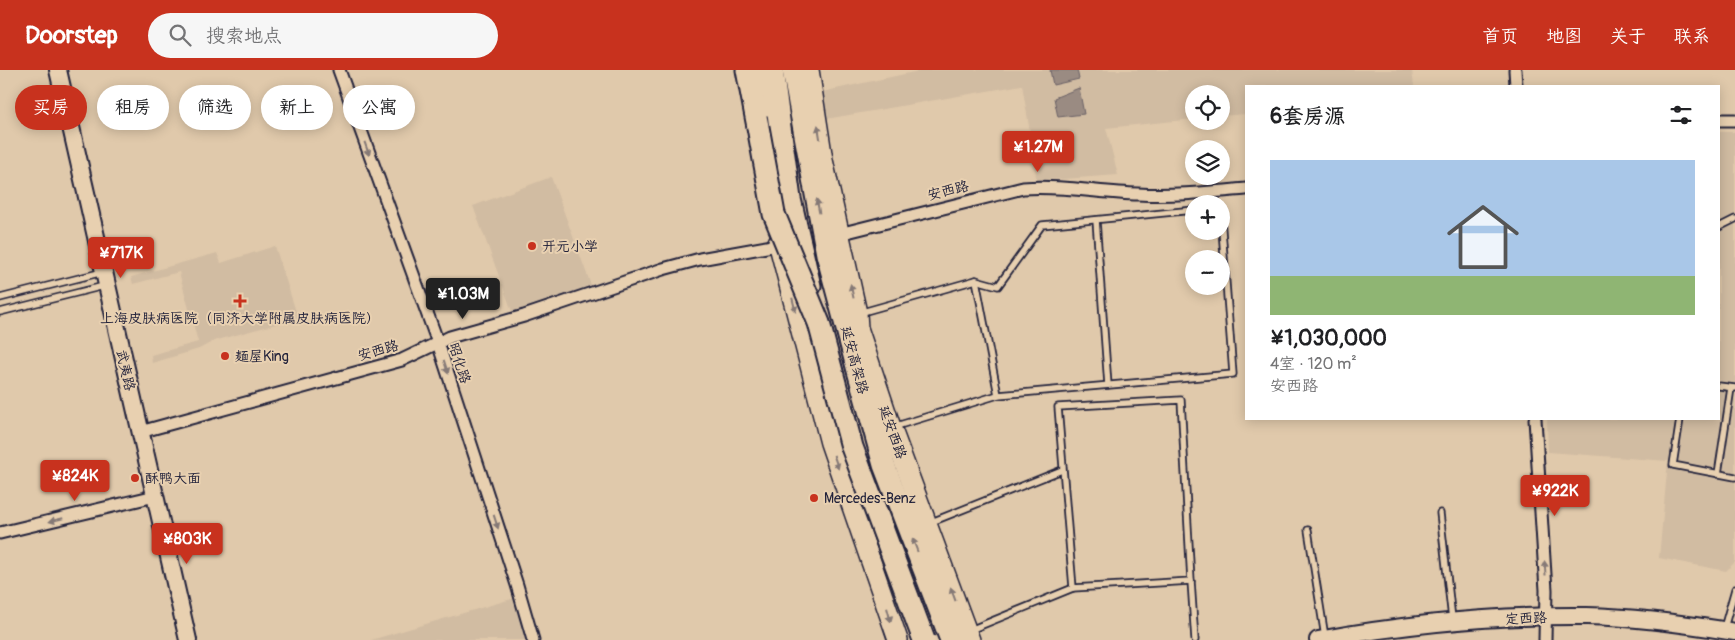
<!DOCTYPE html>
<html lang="zh">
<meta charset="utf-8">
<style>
body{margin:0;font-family:Pangolin,"LXGW WenKai TC",sans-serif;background:#f6f6f6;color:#202124;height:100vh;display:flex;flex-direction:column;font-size:19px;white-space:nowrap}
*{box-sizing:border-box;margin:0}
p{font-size:16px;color:#757577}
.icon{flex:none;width:28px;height:28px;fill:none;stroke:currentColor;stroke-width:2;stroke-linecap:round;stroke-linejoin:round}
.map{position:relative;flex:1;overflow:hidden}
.side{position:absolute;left:1245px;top:15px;width:475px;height:335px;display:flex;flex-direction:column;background:#fff;border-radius:0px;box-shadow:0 2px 12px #0003}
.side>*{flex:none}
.top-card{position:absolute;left:15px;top:15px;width:475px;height:45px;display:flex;gap:10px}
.tools{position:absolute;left:1185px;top:15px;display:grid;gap:10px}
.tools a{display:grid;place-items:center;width:45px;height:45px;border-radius:50%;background:#fff;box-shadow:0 2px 12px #0003;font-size:25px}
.price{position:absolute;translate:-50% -42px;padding:0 11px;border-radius:5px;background:#c8321e;color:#fff;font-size:16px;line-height:32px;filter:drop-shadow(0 1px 2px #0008)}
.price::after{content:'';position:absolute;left:50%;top:30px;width:15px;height:11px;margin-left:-8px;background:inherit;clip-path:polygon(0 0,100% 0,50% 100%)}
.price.on{background:#222;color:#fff}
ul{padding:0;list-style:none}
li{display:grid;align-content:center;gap:10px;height:265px;padding:0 25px}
li span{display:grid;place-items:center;height:155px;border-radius:0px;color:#555}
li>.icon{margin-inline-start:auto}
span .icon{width:90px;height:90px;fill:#fffc;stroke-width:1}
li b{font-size:21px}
h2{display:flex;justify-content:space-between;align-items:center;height:60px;padding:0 25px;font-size:21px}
.tag{padding:0 18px;border-radius:22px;background:#fff;box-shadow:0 2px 12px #0003;font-size:18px;line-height:45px}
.tag.on{background:#c8321e;color:#fff}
header{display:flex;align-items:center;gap:30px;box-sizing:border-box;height:70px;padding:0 25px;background:#c8321e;color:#fff}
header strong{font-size:24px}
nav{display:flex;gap:28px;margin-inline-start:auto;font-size:18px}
.search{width:350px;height:45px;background:#f6f6f6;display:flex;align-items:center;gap:12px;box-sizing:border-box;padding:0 18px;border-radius:28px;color:#757577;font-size:19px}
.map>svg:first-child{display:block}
</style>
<header>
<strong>Doorstep</strong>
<div class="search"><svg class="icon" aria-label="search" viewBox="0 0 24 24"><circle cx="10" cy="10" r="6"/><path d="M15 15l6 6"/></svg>搜索地点</div>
<nav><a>首页</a><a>地图</a><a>关于</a><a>联系</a></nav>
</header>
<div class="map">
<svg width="1735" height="570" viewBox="0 0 1735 570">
<rect width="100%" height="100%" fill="#e0c9ab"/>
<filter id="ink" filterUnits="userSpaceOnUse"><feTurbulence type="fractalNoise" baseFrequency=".02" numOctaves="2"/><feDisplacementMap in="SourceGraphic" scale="10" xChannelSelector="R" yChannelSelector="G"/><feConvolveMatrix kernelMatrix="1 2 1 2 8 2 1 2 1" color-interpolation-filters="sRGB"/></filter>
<g filter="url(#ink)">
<g fill="#d1bca2">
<polygon points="923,0 1412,0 1414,16 1246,16 1246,44 1221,46 1221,24 1194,24 1194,49 1106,58 1118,105 1036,111 1035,91 1022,15 826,49 822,22"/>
<polygon points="1719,62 1735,62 1735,492 1726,501 1659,488 1668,391 1548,382 1547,349 1719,349"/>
<polygon points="551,107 591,215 513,244 473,136"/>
<polygon points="275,176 298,248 214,271 199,279 152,293 151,285 198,272 179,202 133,214 131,207 217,183 221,193"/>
<polygon points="515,528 527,570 371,570"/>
</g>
<g fill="#9a8b82" stroke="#6a6166">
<polygon points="1050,0 1077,0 1079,9 1053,15"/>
<polygon points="1079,18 1084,44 1058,47 1054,28"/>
</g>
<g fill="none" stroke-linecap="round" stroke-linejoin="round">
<g stroke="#22223b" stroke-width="9">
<g id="lane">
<polyline points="1096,150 1108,315"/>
<polyline points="1719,157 1735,149"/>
<polyline points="976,210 998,325"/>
<polyline points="0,228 103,202"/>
<polyline points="0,242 104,216"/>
<polyline points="859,243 976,210 998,216 1042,155 1194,140"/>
<polyline points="1719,316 1735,318"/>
<polygon points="1181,330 1191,511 1073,518 1058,337"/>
<polyline points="1680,349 1673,395 1735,407"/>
<polyline points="893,357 998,325 1233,304 1221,147"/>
<polyline points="1718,404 1731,318"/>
<polyline points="1440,443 1452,549"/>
<polyline points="929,453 1062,400"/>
<polyline points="1308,460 1325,567"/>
<polyline points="1191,511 1195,570"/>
<polyline points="1724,558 1735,519"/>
<polyline points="970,560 1073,518"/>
</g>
</g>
<g stroke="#22223b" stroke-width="15">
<g id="street">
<polyline points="339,0 438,273 517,515 533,570"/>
<polyline points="1515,0 1516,16"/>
<polyline points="1719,50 1735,50"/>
<path d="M 839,164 L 1023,118 C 1062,115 1100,123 1138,124 C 1174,126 1211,122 1246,119"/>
<polyline points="1535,349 1546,520 1545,570"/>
<polyline points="140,362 402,290 450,267 524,246 663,199 700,189 783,174"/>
<polyline points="0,463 155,426"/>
</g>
</g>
<g stroke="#22223b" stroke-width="20">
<g id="secondary">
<polyline points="58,0 188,570"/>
<path d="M 1318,570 C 1407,554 1497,545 1587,546 C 1637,547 1686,554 1735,562"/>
</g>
</g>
<g stroke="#22223b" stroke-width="22">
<g id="primary">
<polyline points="761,0 768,36"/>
<polyline points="809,0 823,90 857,243 858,258 891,357 970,570"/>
<polyline points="778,172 830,373 898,570"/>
</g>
</g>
<g stroke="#22223b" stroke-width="25">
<g id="highway">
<polyline points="747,0 758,57"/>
<polyline points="772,0 790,129 810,216"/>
<polyline points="793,0 827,184 857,297 884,395 951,570"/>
</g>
</g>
<use href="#lane" stroke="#e8d0b0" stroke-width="5.5"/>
<use href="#street" stroke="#e8d0b0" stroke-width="11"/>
<use href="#secondary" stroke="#e8d0b0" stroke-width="16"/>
<use href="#primary" stroke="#e8d0b0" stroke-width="19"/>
<use href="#highway" stroke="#e8d0b0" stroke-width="21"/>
<g stroke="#22223b" stroke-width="25" stroke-linecap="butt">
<polyline id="highway-bridge" points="758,57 774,144 819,253 852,377 924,570"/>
</g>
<use href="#highway-bridge" stroke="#e8d0b0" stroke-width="21"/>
</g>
<defs><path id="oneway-solid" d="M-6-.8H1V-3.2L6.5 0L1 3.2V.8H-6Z" transform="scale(1.25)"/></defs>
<g fill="#857976">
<use href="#oneway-solid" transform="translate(819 62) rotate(-99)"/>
<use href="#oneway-solid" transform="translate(367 79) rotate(70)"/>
<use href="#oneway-solid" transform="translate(818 136) rotate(-101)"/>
<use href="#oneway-solid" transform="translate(852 221) rotate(-102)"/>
<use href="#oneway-solid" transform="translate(794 235) rotate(76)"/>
<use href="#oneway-solid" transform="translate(446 297) rotate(72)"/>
<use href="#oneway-solid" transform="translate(836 392) rotate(71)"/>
<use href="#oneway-solid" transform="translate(56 450) rotate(166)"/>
<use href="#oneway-solid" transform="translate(496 452) rotate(72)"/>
<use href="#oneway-solid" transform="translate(915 475) rotate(-111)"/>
<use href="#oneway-solid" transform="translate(1545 498) rotate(-94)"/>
<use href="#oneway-solid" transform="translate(953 524) rotate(-110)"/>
<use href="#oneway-solid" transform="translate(889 545) rotate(75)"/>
</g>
</g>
<g fill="#c8321e" stroke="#e8d0b0" stroke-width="2">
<circle cx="532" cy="176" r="5"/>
<path d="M237.5 223.5h5v5h5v5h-5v5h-5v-5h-5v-5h5z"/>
<circle cx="225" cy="286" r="5"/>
<circle cx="135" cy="408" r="5"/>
<circle cx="814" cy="428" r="5"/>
</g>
<g text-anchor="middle" stroke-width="4" stroke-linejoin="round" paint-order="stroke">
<g font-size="14" fill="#22223b" stroke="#e8d0b0">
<text transform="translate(948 120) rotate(-14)" y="5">安西路</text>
<text transform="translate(378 280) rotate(-16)" y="5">安西路</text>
<text transform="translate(855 290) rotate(75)" y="5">延安高架路</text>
<text transform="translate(460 293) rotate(72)" y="5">昭化路</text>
<text transform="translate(126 300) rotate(77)" y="5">武夷路</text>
<text transform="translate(893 362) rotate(70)" y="5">延安西路</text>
<text transform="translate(1526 548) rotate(-3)" y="5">定西路</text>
</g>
<g font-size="14" fill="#22223b" stroke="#e8d0b0" text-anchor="start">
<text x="542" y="181">开元小学</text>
<text x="240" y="253" text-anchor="middle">上海皮肤病医院（同济大学附属皮肤病医院）</text>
<text x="235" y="291">麺屋King</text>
<text x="145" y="413">酥鸭大面</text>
<text x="824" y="433">Mercedes-Benz</text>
</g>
</g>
</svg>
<div class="tools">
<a><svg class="icon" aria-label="locate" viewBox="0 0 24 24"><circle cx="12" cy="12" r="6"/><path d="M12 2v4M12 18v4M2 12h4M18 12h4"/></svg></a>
<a><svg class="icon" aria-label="layers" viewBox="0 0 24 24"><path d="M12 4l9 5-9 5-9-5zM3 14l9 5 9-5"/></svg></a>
<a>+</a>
<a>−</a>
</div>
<b class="price" style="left:1038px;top:103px">¥1.27M</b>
<b class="price" style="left:121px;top:209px">¥717K</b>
<b class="price on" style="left:463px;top:250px">¥1.03M</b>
<b class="price" style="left:75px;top:432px">¥824K</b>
<b class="price" style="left:1555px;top:447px">¥922K</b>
<b class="price" style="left:187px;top:495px">¥803K</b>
<div class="top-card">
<a class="tag on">买房</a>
<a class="tag">租房</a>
<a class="tag">筛选</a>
<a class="tag">新上</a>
<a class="tag">公寓</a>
</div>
<section class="side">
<h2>6套房源<svg class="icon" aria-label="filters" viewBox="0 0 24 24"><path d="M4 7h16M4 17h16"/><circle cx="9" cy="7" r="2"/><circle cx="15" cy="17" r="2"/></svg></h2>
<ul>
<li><span style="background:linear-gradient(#a9c7e8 75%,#8fb573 0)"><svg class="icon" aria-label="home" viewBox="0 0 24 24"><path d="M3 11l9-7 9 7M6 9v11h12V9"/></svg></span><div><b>¥1,030,000</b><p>4室 · 120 m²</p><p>安西路</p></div></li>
</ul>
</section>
</div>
